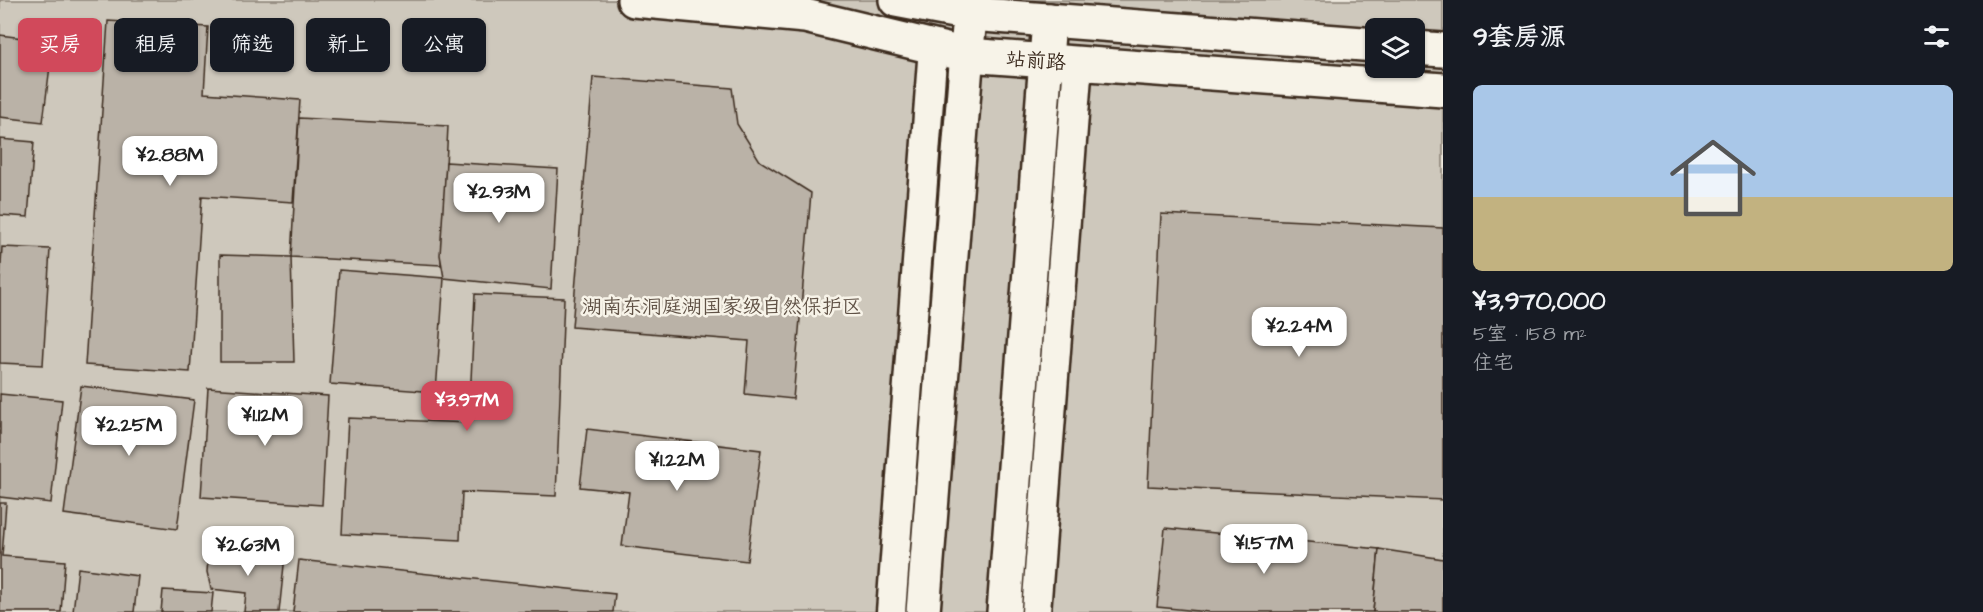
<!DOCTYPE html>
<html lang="zh">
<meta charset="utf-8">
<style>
body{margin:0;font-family:"Architects Daughter","LXGW WenKai TC",sans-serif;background:#242831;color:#f1f3f6;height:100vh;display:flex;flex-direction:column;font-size:22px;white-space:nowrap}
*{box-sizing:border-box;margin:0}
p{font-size:20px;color:#9ea1a6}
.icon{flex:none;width:33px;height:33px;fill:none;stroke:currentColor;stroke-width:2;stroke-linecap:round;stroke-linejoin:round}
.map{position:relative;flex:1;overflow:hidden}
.sheet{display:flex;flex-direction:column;background:#171b24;width:540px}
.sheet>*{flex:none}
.top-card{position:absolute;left:18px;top:18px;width:570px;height:54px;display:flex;gap:12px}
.fabs{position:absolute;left:1365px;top:18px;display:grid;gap:12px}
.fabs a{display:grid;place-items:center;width:60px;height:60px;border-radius:9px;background:#171b24;box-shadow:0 2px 4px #0004;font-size:30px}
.price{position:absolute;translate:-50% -51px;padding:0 14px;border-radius:12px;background:#fff;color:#222;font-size:20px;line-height:39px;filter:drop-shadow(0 2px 3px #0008)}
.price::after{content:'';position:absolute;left:50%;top:36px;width:18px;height:14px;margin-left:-9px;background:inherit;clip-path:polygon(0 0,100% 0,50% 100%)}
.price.current{background:#d1495b;color:#fff}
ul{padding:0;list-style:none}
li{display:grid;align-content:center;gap:12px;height:318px;padding:0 30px}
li+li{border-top:2px solid #363941}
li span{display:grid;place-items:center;height:186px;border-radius:9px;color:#555}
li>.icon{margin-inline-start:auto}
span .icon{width:108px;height:108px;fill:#fffc;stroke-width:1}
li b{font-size:26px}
h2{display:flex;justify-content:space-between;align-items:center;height:72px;padding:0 30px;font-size:26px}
.pill{padding:0 21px;border-radius:9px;background:#171b24;box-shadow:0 2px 4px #0004;font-size:21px;line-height:54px}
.pill.current{background:#d1495b;color:#fff}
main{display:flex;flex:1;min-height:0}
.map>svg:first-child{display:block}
</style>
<main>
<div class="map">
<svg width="1443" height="612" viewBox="0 0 1443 612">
<rect width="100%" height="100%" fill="#ece7dc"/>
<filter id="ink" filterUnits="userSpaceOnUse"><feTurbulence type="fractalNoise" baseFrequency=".0167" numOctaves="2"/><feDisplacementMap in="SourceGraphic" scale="12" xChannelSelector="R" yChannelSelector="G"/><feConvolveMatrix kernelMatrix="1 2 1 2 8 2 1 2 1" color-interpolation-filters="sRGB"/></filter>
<g filter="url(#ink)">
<path fill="#cec8bc" stroke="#84796d" stroke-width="1.5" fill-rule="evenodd" d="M 0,0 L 1443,0 L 1443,612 L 0,612 ZM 1376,28 L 1414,28 L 1414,68 L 1376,68 Z"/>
<g fill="#bab2a7" stroke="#3b2a1e" stroke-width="1.5">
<polygon points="108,21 208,27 204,93 300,100 293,202 202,196 190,372 85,365"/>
<polygon points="0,35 53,42 43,122 0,117"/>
<polygon points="593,77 732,88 737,124 760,161 811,193 793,399 745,394 749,341 572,327"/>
<polygon points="299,118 448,126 441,265 291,257"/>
<polygon points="0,139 34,142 28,217 0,215"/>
<polygon points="446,162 558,169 551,289 444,278 440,255"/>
<polygon points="1161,214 1443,228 1443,500 1148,486"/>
<polygon points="2,247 50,249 43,365 0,363 0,283"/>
<polygon points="220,255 291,257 294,362 220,362"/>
<polygon points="339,270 444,278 436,392 330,384"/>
<polygon points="475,294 564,298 556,496 462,492 460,540 342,534 348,418 469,423"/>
<polygon points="81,386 194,400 177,529 64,514"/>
<polygon points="208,388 328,396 322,505 201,497"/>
<polygon points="0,394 62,400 51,503 0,497"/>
<polygon points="587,429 761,450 747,561 622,546 629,492 580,487"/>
<polygon points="0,503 6,503 2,556 65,561 61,612 0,612"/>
<polygon points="1165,528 1379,549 1373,612 1209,612 1157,607"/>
<polygon points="209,547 285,556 279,612 244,612 246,593 211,589 207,572"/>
<polygon points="1379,549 1443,559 1443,612 1373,612"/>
<polygon points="299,560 615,594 613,612 293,612"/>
<polygon points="78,568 138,576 134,612 73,612"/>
<polygon points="163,590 213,593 211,612 161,612"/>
</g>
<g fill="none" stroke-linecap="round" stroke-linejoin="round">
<g stroke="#3b2a1e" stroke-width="33">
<g id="minor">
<polyline points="891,612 933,47"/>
<polyline points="1036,612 1078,63"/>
</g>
</g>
<g stroke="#3b2a1e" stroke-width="38">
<g id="major">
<polyline points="634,0 805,16 967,55 1443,90"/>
<polyline points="896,0 970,14 1376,45"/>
<polyline points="1414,48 1443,50"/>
<polyline points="923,612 970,14"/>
<polyline points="1004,612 1049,20"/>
</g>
</g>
<use href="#minor" stroke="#f7f3e8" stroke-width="28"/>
<use href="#major" stroke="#f7f3e8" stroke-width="33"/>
</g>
</g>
<g text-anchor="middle" stroke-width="5" stroke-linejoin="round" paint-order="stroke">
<g font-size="20" fill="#3b2a1e" stroke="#f7f3e8">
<text transform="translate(1036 60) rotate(4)" y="7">站前路</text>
</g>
<g font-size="20" fill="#605246" stroke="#f7f3e8">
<text x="722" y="313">湖南东洞庭湖国家级自然保护区</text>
</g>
</g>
</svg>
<div class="fabs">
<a><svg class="icon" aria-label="layers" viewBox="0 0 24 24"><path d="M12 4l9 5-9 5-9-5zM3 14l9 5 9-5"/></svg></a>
</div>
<b class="price" style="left:170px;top:187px">¥2.88M</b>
<b class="price" style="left:499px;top:224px">¥2.93M</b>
<b class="price" style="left:1299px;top:358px">¥2.24M</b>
<b class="price current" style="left:467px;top:432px">¥3.97M</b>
<b class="price" style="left:265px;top:447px">¥1.12M</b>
<b class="price" style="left:129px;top:457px">¥2.25M</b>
<b class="price" style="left:677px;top:492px">¥1.22M</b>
<b class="price" style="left:1264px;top:575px">¥1.57M</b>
<b class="price" style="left:248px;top:577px">¥2.63M</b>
<div class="top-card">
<a class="pill current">买房</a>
<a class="pill">租房</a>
<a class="pill">筛选</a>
<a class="pill">新上</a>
<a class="pill">公寓</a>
</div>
</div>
<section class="sheet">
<h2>9套房源<svg class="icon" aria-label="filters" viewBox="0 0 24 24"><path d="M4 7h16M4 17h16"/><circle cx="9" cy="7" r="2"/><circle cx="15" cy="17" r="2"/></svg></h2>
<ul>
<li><span style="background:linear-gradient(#a9c7e8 60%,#c2b280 0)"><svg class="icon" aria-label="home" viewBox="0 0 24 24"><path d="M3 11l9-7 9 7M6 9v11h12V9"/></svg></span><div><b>¥3,970,000</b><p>5室 · 158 m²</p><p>住宅</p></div></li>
</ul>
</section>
</main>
